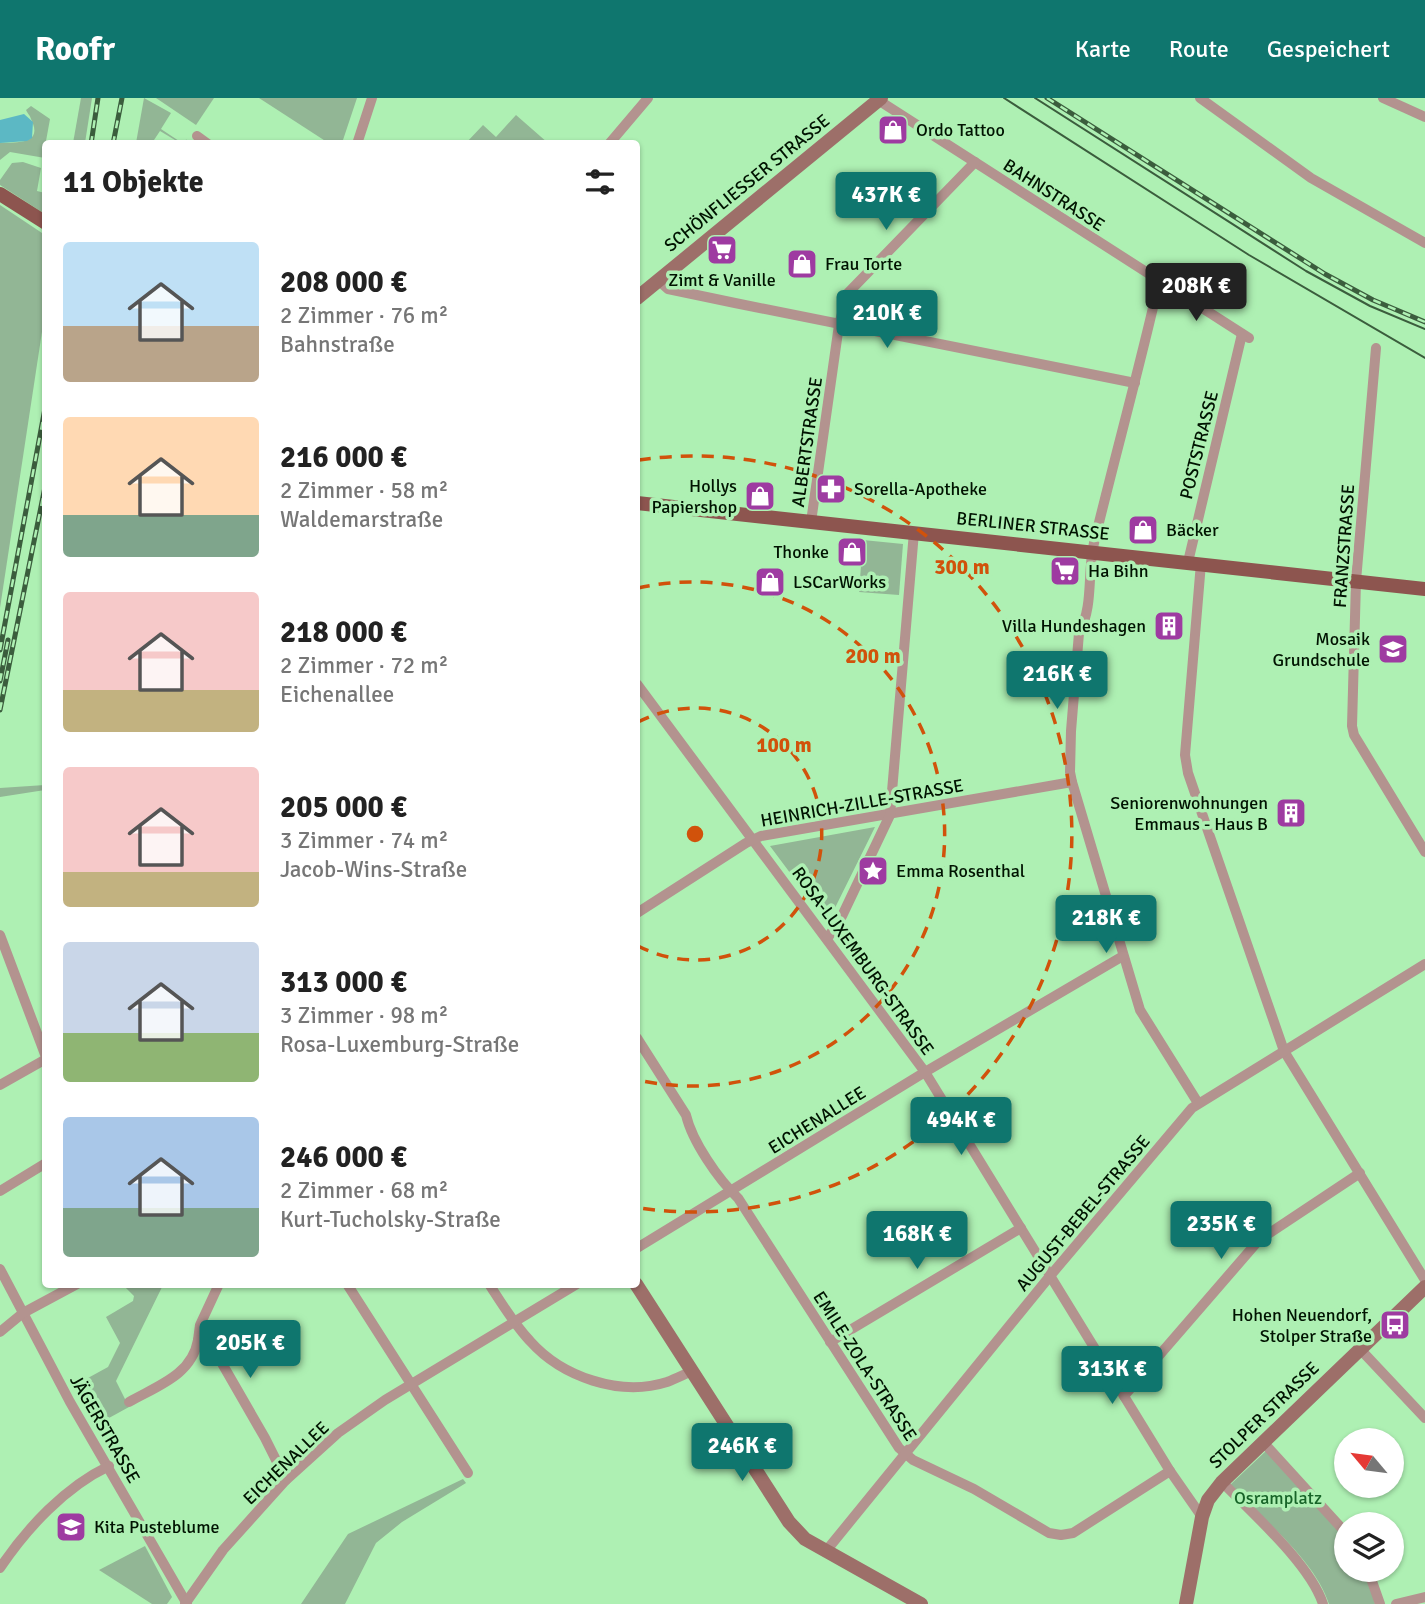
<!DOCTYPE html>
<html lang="de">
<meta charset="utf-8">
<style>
body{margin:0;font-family:Signika,sans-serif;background:#f2f2f2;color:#222;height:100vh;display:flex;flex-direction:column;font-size:26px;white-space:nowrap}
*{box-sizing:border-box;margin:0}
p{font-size:23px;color:#767676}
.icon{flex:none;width:38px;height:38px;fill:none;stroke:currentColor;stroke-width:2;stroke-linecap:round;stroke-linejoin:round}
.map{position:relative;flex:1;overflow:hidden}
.details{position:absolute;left:42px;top:42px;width:598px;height:1148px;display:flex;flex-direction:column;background:#fff;border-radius:7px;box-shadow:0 2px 5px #0004}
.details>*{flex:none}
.needle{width:46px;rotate:299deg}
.buttons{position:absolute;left:1334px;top:1330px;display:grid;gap:14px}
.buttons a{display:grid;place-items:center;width:70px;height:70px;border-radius:50%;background:#fff;box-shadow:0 2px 5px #0004;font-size:35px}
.price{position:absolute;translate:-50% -60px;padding:0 16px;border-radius:7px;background:#0f766e;color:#fff;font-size:23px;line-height:46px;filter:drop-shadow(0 2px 4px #0008)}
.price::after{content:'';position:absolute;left:50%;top:42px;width:21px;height:16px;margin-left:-10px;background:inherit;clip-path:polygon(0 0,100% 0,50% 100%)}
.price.on{background:#222;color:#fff}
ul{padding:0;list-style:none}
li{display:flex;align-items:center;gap:21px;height:175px;padding:0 21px}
li span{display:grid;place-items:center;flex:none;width:196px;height:140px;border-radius:7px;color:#555}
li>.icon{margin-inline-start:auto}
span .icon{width:84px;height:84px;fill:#fffc;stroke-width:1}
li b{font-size:30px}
h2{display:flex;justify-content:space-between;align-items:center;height:84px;padding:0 21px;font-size:30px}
header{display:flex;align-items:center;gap:42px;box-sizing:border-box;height:98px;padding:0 35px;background:#0f766e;color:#fff}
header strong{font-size:33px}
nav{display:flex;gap:38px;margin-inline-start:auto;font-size:24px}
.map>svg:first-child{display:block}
</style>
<header>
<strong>Roofr</strong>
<nav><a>Karte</a><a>Route</a><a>Gespeichert</a></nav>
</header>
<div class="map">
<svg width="1425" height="1506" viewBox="0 0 1425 1506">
<rect width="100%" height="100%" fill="#aef0b3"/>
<g fill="#92b695">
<polygon points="81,0 92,0 85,45 73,45"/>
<polygon points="144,0 171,15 161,31 182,45 187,41 184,45 180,45 160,33 152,45 136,45"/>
<polygon points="156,0 214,0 196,27"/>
<polygon points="259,0 357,0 342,45 330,46"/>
<path d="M 31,8 L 50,21 L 44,54 L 45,60 L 10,54 L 0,62 L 0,45 C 17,44 44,47 31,21 C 30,17 27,15 26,12 Z"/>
<polygon points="516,17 548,45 466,45 483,27 496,39"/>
<polygon points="23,64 41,70 37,93 45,95 45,116 0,87 0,82 12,65"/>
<polygon points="0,107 45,137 45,214 0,510"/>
<polygon points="863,442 903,446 899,497 859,494"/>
<polygon points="45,687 45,692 0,699 0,690"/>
<polygon points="875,729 827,826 821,818 826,814 819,805 814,807 770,748"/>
<polygon points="123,1187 139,1187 144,1189 147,1187 163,1187 116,1283 129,1309 98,1326 77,1286 108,1269 120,1245 106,1219 133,1203 134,1198"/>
<path d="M 1267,1352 L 1346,1438 L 1346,1472 L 1366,1472 L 1375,1506 L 1329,1506 C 1315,1462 1262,1420 1230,1387 Z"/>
<polygon points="463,1381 466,1385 402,1424 376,1445 345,1506 301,1506 348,1436"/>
<polygon points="145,1448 172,1499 167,1506 152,1506 99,1472"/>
</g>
<polygon fill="#5cb8c4" points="24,16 33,24 32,40 27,43 0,45 0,22"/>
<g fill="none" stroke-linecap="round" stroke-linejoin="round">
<g stroke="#b3938f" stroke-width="10">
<polyline points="875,0 1249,240"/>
<polyline points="1200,0 1311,80 1425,145"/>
<polyline points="1383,0 1425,19"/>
<polyline points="197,38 208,46"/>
<polyline points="357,46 372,0"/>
<polyline points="609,46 648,0"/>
<polyline points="658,182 668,191 735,205 1135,285"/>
<path d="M 1159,184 C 1139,272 1115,358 1094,445 C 1087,474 1094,508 1079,535 L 1071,633 L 1070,674 L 1072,684 L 1140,912 L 1198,1005"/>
<polyline points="1376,250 1356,483 1352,628 1354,637 1425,754"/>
<polyline points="811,424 839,227 847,196 975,64"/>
<polyline points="1188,464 1242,236"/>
<polyline points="1201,465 1185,657 1188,675 1284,953 1425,1182"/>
<polyline points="637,586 925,974 1170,1373 1202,1419"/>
<polyline points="637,815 746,745 761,738 1072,684"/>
<polyline points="0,837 46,959"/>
<polyline points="827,841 842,818 890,717 914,434"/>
<path d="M 637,940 L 686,1017 C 692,1043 718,1081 738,1100 L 899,1350 L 913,1362 L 974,1391 L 1049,1435 L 1061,1437 L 1073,1435 L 1170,1373"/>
<polyline points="0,987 46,961"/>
<polyline points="0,1093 46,1065"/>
<polyline points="637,1150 925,974 1123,858"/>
<polyline points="0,1171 70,1304 187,1506"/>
<polyline points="219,1186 200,1227 198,1242 212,1248 265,1340 286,1382"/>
<polyline points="347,1186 468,1375"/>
<path d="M 489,1186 C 502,1206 514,1226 530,1243 C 562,1279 620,1299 667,1284 C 675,1281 683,1277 692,1273"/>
<polyline points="0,1234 23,1215 77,1186"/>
<polyline points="830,1244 1021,1130"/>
<polyline points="1360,1251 1425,1320"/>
<polyline points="1124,1298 1259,1142 1360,1075"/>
<path d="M 129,1304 C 157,1288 192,1277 198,1242"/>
<polyline points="1263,1344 1346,1435"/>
<path d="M 1222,1384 C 1252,1415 1310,1466 1323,1506"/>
<polyline points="826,1453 1050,1178 1192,1010 1425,866"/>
<path d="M 0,1470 C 27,1430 65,1389 109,1368"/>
<polyline points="1368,1472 1380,1506"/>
<polyline points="185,1506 223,1452 286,1382 338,1335 385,1302 577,1186"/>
<polyline points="1396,1506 1425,1499"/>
</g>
<g stroke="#9d6f69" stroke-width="14">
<polyline points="637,200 881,0"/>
<polyline points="636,1186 789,1424 805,1441 921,1506"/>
<polyline points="1186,1506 1202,1419 1208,1402 1222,1384 1425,1189"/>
</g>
<g stroke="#8d554f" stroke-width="14">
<polyline points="0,96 46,125"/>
<polyline points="637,405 1425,491"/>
</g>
<g stroke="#3b5d3d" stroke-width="2">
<polyline points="1004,0 1249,157 1425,260"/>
<polyline points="1035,0 1306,173 1370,208 1425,231"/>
</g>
<g stroke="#3b5d3d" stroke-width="5">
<g id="rail">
<polyline points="1047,0 1325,176 1373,202 1425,224"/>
<polyline points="91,46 98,0"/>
<polyline points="113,46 122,0"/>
<polyline points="0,552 46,305"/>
<polyline points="0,583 8,542"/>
<polyline points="0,612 46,384"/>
</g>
</g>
<use href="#rail" stroke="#aef0b3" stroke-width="2.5" stroke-dasharray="8" stroke-linecap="butt"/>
</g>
<g fill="none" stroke="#d1520b" stroke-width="3.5" stroke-dasharray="12 9">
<path d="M638 624A126 126 0 1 1 638 848"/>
<path d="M638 490A252 252 0 1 1 638 982"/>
<path d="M639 362A378 378 0 1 1 639 1110"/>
</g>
<defs>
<g id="shop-square" transform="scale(1.575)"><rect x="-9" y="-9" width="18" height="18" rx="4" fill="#9e3ba1" stroke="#aef0b3"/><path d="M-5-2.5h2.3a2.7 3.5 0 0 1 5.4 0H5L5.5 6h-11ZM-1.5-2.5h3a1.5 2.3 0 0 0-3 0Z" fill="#fff"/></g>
<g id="supermarket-square" transform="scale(1.575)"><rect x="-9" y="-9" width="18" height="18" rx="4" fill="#9e3ba1" stroke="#aef0b3"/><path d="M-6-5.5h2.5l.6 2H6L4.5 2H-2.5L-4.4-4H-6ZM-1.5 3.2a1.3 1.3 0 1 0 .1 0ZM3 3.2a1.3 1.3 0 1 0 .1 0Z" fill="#fff"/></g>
<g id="pharmacy-square" transform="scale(1.575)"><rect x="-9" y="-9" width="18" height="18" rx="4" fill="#9e3ba1" stroke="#aef0b3"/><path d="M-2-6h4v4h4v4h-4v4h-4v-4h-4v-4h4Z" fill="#fff"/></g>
<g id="building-square" transform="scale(1.575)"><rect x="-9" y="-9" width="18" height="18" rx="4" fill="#9e3ba1" stroke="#aef0b3"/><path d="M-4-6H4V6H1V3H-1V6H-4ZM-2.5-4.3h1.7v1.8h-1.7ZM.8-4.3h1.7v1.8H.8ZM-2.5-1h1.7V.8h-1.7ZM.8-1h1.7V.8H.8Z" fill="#fff"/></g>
<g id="school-square" transform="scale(1.575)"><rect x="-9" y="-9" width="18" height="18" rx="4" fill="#9e3ba1" stroke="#aef0b3"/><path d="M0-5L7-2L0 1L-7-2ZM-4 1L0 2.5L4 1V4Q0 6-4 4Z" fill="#fff"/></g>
<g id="sight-square" transform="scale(1.575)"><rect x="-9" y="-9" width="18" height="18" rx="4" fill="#9e3ba1" stroke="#aef0b3"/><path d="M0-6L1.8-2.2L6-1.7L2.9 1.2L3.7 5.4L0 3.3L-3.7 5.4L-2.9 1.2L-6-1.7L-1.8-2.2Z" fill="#fff"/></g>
<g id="bus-square" transform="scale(1.575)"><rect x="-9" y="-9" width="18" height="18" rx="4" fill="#9e3ba1" stroke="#aef0b3"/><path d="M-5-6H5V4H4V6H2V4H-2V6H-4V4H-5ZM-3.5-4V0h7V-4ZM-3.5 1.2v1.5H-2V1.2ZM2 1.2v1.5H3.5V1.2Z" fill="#fff"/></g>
</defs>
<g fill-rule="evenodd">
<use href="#shop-square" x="893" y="32"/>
<use href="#supermarket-square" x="722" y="152"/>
<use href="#shop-square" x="802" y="166"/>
<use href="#pharmacy-square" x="831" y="391"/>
<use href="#shop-square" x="760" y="398"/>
<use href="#shop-square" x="1143" y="432"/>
<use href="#shop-square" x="852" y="454"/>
<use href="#supermarket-square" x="1065" y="473"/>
<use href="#shop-square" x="770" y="484"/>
<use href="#building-square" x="1169" y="528"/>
<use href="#school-square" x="1393" y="551"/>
<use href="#building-square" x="1291" y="715"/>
<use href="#sight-square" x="873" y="773"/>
<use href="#bus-square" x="1395" y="1227"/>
<use href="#school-square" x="71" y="1429"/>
</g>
<g text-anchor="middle" stroke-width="7" stroke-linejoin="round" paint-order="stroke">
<g font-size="18" fill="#001301" stroke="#aef0b3" text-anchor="start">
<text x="916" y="38">Ordo Tattoo</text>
<text x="825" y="172">Frau Torte</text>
<text x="722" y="188" text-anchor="middle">Zimt &amp; Vanille</text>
<text x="737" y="394" text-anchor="end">Hollys<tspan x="737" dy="21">Papiershop</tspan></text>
<text x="854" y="397">Sorella-Apotheke</text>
<text x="1166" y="438">Bäcker</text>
<text x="829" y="460" text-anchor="end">Thonke</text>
<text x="1088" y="479">Ha Bihn</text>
<text x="793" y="490">LSCarWorks</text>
<text x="1146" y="534" text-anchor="end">Villa Hundeshagen</text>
<text x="1370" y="547" text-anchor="end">Mosaik<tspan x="1370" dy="21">Grundschule</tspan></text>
<text x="1268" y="711" text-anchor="end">Seniorenwohnungen<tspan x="1268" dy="21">Emmaus - Haus B</tspan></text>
<text x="896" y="779">Emma Rosenthal</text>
<text x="1372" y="1223" text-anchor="end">Hohen Neuendorf,<tspan x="1372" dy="21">Stolper Straße</tspan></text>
<text x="94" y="1435">Kita Pusteblume</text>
</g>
<g font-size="18" fill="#001301" stroke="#aef0b3">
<text transform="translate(747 85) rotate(-39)" y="6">SCHÖNFLIESSER STRASSE</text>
<text transform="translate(1054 97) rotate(33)" y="6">BAHNSTRASSE</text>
<text transform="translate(807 344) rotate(-82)" y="6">ALBERTSTRASSE</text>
<text transform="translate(1199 347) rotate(-76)" y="6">POSTSTRASSE</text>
<text transform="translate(1033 428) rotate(6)" y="6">BERLINER STRASSE</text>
<text transform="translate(1344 448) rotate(-86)" y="6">FRANZSTRASSE</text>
<text transform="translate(862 705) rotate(-10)" y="6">HEINRICH-ZILLE-STRASSE</text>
<text transform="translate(863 863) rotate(54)" y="6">ROSA-LUXEMBURG-STRASSE</text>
<text transform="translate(817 1022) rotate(-32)" y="6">EICHENALLEE</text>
<text transform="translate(1083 1115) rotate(-50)" y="6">AUGUST-BEBEL-STRASSE</text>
<text transform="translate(865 1268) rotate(57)" y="6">EMILE-ZOLA-STRASSE</text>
<text transform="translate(1264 1317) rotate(-44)" y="6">STOLPER STRASSE</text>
<text transform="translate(105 1331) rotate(60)" y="6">JÄGERSTRASSE</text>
<text transform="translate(286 1365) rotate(-44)" y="6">EICHENALLEE</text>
</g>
<g font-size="18" fill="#176428" stroke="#aef0b3">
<text x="1278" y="1406">Osramplatz</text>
</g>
</g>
<circle cx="695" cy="736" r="10" fill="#d1520b" stroke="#aef0b3" stroke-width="3.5"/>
<g font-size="21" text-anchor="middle" font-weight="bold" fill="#d1520b" stroke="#aef0b3" stroke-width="7" stroke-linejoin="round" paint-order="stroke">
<text x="962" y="476">300 m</text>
<text x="873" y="565">200 m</text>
<text x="784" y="654">100 m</text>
</g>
</svg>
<div class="buttons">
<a><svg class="needle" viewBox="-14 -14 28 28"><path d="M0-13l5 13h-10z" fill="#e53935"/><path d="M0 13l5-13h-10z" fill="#767676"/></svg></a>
<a><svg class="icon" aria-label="layers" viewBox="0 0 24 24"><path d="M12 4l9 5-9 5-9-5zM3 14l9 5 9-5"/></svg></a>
</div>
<b class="price" style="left:886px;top:134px">437K €</b>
<b class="price on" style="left:1196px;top:225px">208K €</b>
<b class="price" style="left:887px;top:252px">210K €</b>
<b class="price" style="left:1057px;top:613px">216K €</b>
<b class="price" style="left:1106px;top:857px">218K €</b>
<b class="price" style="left:961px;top:1059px">494K €</b>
<b class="price" style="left:1221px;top:1163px">235K €</b>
<b class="price" style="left:917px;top:1173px">168K €</b>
<b class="price" style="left:250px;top:1282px">205K €</b>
<b class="price" style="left:1112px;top:1308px">313K €</b>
<b class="price" style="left:742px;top:1385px">246K €</b>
<section class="details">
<h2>11 Objekte<svg class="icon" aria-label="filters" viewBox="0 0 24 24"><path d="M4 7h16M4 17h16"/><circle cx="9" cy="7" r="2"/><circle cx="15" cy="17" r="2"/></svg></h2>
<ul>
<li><span style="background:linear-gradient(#bfe0f5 60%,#b9a48a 0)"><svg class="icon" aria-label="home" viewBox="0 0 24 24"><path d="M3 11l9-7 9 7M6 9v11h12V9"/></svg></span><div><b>208 000 €</b><p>2 Zimmer · 76 m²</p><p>Bahnstraße</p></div></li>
<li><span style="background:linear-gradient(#ffd9b3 70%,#7fa58c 0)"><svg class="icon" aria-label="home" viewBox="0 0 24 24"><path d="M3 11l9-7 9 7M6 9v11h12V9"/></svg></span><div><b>216 000 €</b><p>2 Zimmer · 58 m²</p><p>Waldemarstraße</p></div></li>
<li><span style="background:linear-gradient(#f6c9c9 70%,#c2b280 0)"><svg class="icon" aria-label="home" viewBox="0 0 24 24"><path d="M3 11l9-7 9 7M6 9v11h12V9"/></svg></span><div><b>218 000 €</b><p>2 Zimmer · 72 m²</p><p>Eichenallee</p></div></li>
<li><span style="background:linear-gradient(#f6c9c9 75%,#c2b280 0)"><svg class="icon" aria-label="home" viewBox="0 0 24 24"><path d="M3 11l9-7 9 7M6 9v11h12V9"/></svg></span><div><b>205 000 €</b><p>3 Zimmer · 74 m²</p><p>Jacob-Wins-Straße</p></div></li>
<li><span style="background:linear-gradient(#c9d6e8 65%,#8fb573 0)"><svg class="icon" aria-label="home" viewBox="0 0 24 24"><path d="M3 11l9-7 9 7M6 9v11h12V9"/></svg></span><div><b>313 000 €</b><p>3 Zimmer · 98 m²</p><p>Rosa-Luxemburg-Straße</p></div></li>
<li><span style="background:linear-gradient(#a9c7e8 65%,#7fa58c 0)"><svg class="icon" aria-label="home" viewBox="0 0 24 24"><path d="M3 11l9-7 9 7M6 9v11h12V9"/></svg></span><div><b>246 000 €</b><p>2 Zimmer · 68 m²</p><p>Kurt-Tucholsky-Straße</p></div></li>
</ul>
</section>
</div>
